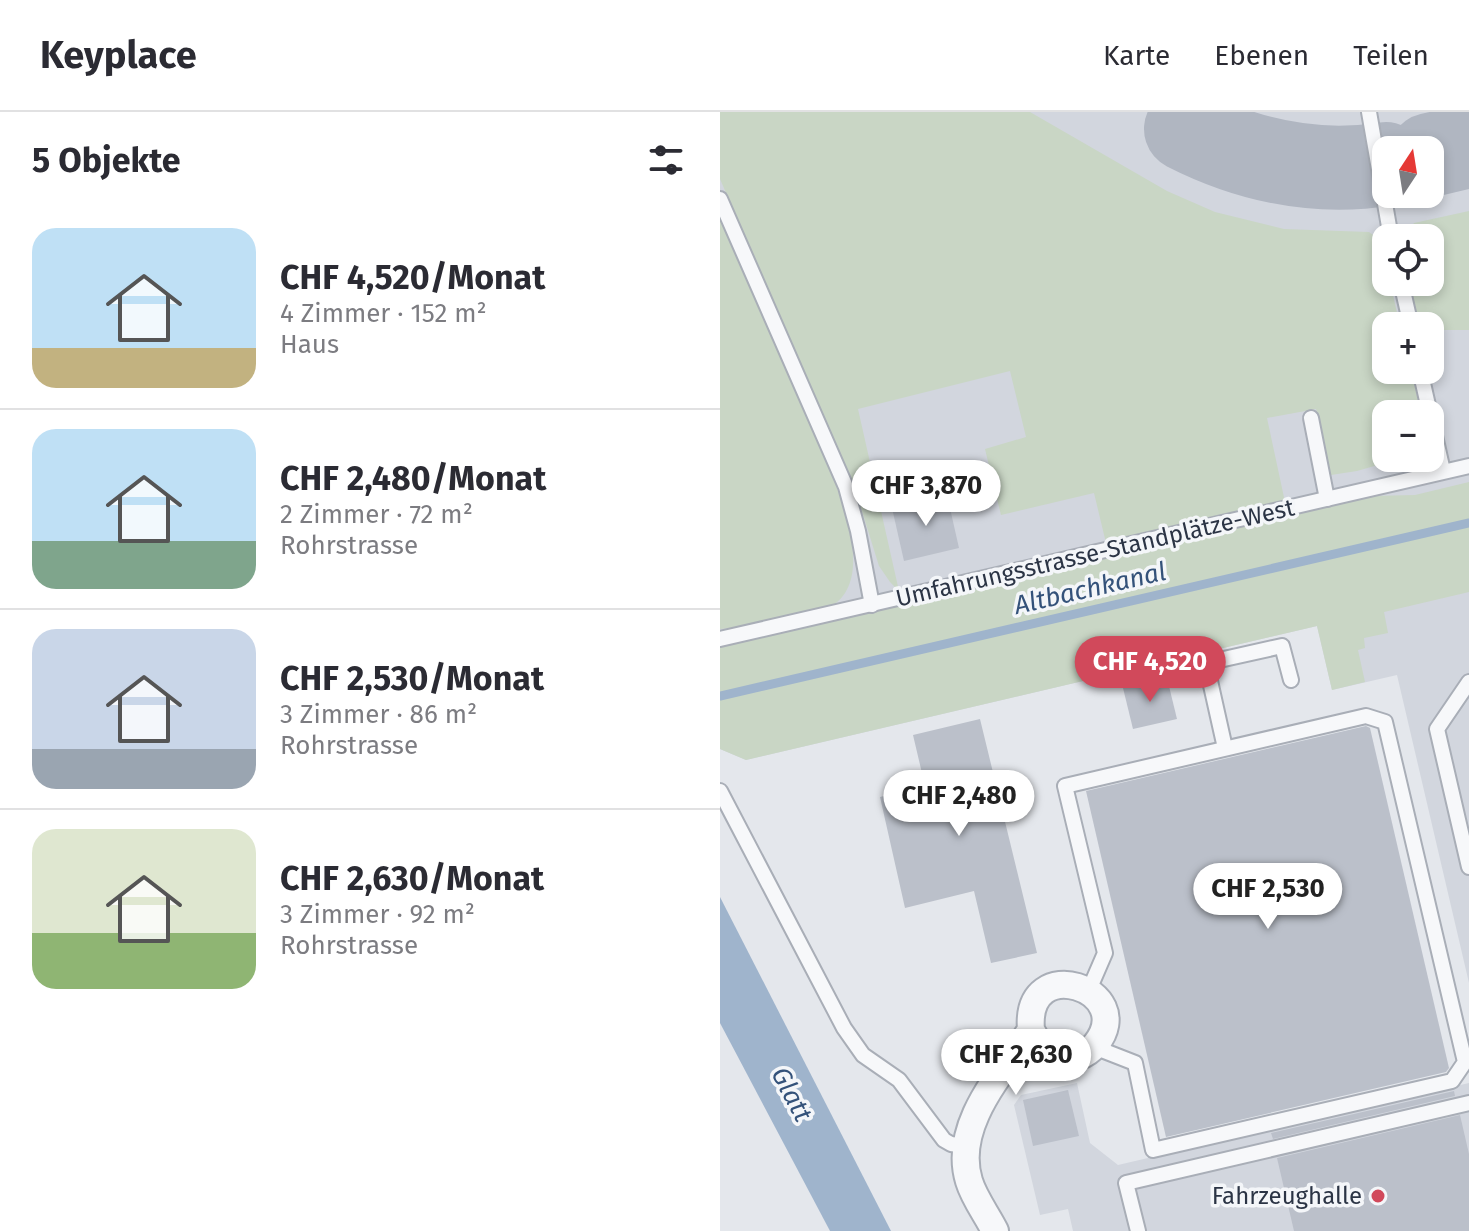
<!DOCTYPE html>
<html lang="de">
<meta charset="utf-8">
<style>
body{margin:0;font-family:"Fira Sans",sans-serif;background:#f2f2f3;color:#2b2b33;height:100vh;display:flex;flex-direction:column;font-size:30px;white-space:nowrap}
*{box-sizing:border-box;margin:0}
p{font-size:26px;color:#7c7c81}
.icon{flex:none;width:44px;height:44px;fill:none;stroke:currentColor;stroke-width:2;stroke-linecap:round;stroke-linejoin:round}
.map{position:relative;flex:1;overflow:hidden}
.details{display:flex;flex-direction:column;background:#fff;width:720px}
.details>*{flex:none}
.needle{width:52px;rotate:12deg}
.fabs{position:absolute;left:652px;top:24px;display:grid;gap:16px}
.fabs a{display:grid;place-items:center;width:72px;height:72px;border-radius:16px;background:#fff;box-shadow:0 4px 12px #0003;font-size:40px}
.price{position:absolute;translate:-50% -68px;padding:0 18px;border-radius:28px;background:#fff;color:#222;font-size:26px;line-height:52px;filter:drop-shadow(0 2px 4px #0008)}
.price::after{content:'';position:absolute;left:50%;top:48px;width:24px;height:18px;margin-left:-12px;background:inherit;clip-path:polygon(0 0,100% 0,50% 100%)}
.price.active{background:#d1495b;color:#fff}
ul{padding:0;list-style:none}
li{display:flex;align-items:center;gap:24px;height:200px;padding:0 32px}
li+li{border-top:2px solid #e1e1e2}
li span{display:grid;place-items:center;flex:none;width:224px;height:160px;border-radius:24px;color:#555}
li>.icon{margin-inline-start:auto}
span .icon{width:96px;height:96px;fill:#fffc;stroke-width:1}
li b{font-size:34px}
h2{display:flex;justify-content:space-between;align-items:center;height:96px;padding:0 32px;font-size:34px}
header{display:flex;align-items:center;gap:48px;box-sizing:border-box;height:112px;padding:0 40px;background:#fff;border-bottom:2px solid #e1e1e2}
header strong{font-size:38px}
nav{display:flex;gap:44px;margin-inline-start:auto;font-size:28px}
main{display:flex;flex:1;min-height:0}
.map>svg:first-child{display:block}
</style>
<header>
<strong>Keyplace</strong>
<nav><a>Karte</a><a>Ebenen</a><a>Teilen</a></nav>
</header>
<main>
<section class="details">
<h2>5 Objekte<svg class="icon" aria-label="filters" viewBox="0 0 24 24"><path d="M4 7h16M4 17h16"/><circle cx="9" cy="7" r="2"/><circle cx="15" cy="17" r="2"/></svg></h2>
<ul>
<li><span style="background:linear-gradient(#bfe0f5 75%,#c2b280 0)"><svg class="icon" aria-label="home" viewBox="0 0 24 24"><path d="M3 11l9-7 9 7M6 9v11h12V9"/></svg></span><div><b>CHF 4,520/Monat</b><p>4 Zimmer · 152 m²</p><p>Haus</p></div></li>
<li><span style="background:linear-gradient(#bfe0f5 70%,#7fa58c 0)"><svg class="icon" aria-label="home" viewBox="0 0 24 24"><path d="M3 11l9-7 9 7M6 9v11h12V9"/></svg></span><div><b>CHF 2,480/Monat</b><p>2 Zimmer · 72 m²</p><p>Rohrstrasse</p></div></li>
<li><span style="background:linear-gradient(#c9d6e8 75%,#9aa5b1 0)"><svg class="icon" aria-label="home" viewBox="0 0 24 24"><path d="M3 11l9-7 9 7M6 9v11h12V9"/></svg></span><div><b>CHF 2,530/Monat</b><p>3 Zimmer · 86 m²</p><p>Rohrstrasse</p></div></li>
<li><span style="background:linear-gradient(#dfe7d0 65%,#8fb573 0)"><svg class="icon" aria-label="home" viewBox="0 0 24 24"><path d="M3 11l9-7 9 7M6 9v11h12V9"/></svg></span><div><b>CHF 2,630/Monat</b><p>3 Zimmer · 92 m²</p><p>Rohrstrasse</p></div></li>
</ul>
</section>
<div class="map">
<svg width="749" height="1119" viewBox="0 0 749 1119">
<rect width="100%" height="100%" fill="#e4e7ec"/>
<g fill="#d2d6de" fill-rule="evenodd">
<path d="M 0,0 L 749,0 L 749,871 L 677,563 L 612,578 L 597,514 L 26,648 L 0,637 ZM 666,38 L 710,38 L 710,82 L 666,82 ZM 666,126 L 710,126 L 710,170 L 666,170 ZM 666,214 L 710,214 L 710,258 L 666,258 ZM 666,302 L 710,302 L 710,346 L 666,346 Z"/>
<polygon points="357,971 370,1031 398,1053 749,971 749,1119 353,1119 348,1097 320,1103 294,993 301,983"/>
</g>
<g fill="#c9d6c5">
<path d="M 0,0 L 310,0 L 447,79 L 495,100 L 564,117 L 649,120 C 666,131 666,152 666,170 L 670,170 L 680,214 L 666,214 L 666,258 L 691,258 L 701,302 L 666,302 L 666,346 L 682,346 L 637,359 L 611,363 L 596,297 L 547,306 L 565,390 L 386,431 L 374,381 L 281,403 L 265,337 L 306,325 L 290,259 L 138,297 L 179,479 L 170,470 L 159,454 L 136,380 L 0,67 Z"/>
<polygon points="749,99 749,218 712,218 697,204 689,170 710,170 710,126 683,126 694,111"/>
<path d="M 0,106 L 112,362 C 124,396 154,470 110,495 C 98,501 80,502 67,505 C 45,510 23,516 0,517 Z"/>
<polygon points="749,370 749,480 664,500 668,521 644,526 645,536 638,538 645,570 612,578 597,514 26,648 0,637 0,535 650,384 695,383"/>
</g>
<polygon fill="#9fb4cc" points="0,785 171,1119 110,1119 0,911"/>
<g fill="none" stroke-linecap="round" stroke-linejoin="round">
<polyline stroke="#9fb4cc" stroke-width="9" points="0,584 749,411"/>
<g stroke="#b0b6c1" stroke-width="84">
<path d="M 466,17 C 529,49 595,63 666,52"/>
<polyline points="710,43 749,34"/>
</g>
</g>
<g fill="#bbc0ca">
<polygon points="227,383 239,436 184,449 172,396"/>
<polygon points="447,566 457,607 413,617 403,576"/>
<polygon points="260,607 317,841 271,851 254,779 185,796 160,685 205,674 193,623"/>
<polygon points="646,614 650,616 729,956 726,960 446,1025 366,679"/>
<polygon points="348,978 359,1024 313,1034 303,988"/>
<polygon points="734,979 735,984 553,1027 551,1021"/>
<polygon points="740,1003 749,1042 749,1119 574,1119 557,1046"/>
</g>
<g fill="none" stroke-linecap="round" stroke-linejoin="round">
<g stroke="#a9aeb7" stroke-width="18">
<g id="lane">
<polyline points="649,0 671,126"/>
<polyline points="0,87 126,375 138,419 152,493"/>
<polyline points="681,170 691,214"/>
<polyline points="700,258 723,359"/>
<polyline points="591,306 607,387"/>
<polyline points="0,527 749,354"/>
<polyline points="749,570 717,617 749,755"/>
<polyline points="505,636 486,551 562,534 571,568"/>
<polyline points="0,679 124,916 143,943 179,968 224,1028 231,1032 245,1034"/>
<polyline points="369,878 385,841 345,674 646,604 665,610 745,950 732,969 433,1038 415,951 374,935"/>
<polyline points="418,1119 406,1071 749,991"/>
</g>
</g>
<g stroke="#a9aeb7" stroke-width="30">
<path id="street" d="M 275,1119 C 267,1103 254,1086 249,1069 C 232,1013 282,961 311,918 C 304,838 419,878 376,932 C 355,958 323,944 311,918"/>
</g>
<use href="#lane" stroke="#f7f8fa" stroke-width="14"/>
<use href="#street" stroke="#f7f8fa" stroke-width="26"/>
</g>
<circle fill="#d1495b" stroke="#f4f6f9" stroke-width="3" cx="658" cy="1084" r="8"/>
<g text-anchor="middle" stroke-width="7" stroke-linejoin="round" paint-order="stroke">
<g font-size="24" fill="#2b3445" stroke="#f4f6f9">
<text transform="translate(375 441) rotate(-13)" y="8">Umfahrungsstrasse-Standplätze-West</text>
</g>
<g font-size="24" fill="#2b3445" stroke="#f4f6f9" text-anchor="end">
<text x="642" y="1092">Fahrzeughalle</text>
</g>
<g font-size="26" font-style="italic" fill="#34527a" stroke="#f4f6f9">
<text transform="translate(370 476) rotate(-13)" y="9">Altbachkanal</text>
<text transform="translate(72 982) rotate(62)" y="9">Glatt</text>
</g>
</g>
</svg>
<div class="fabs">
<a><svg class="needle" viewBox="-14 -14 28 28"><path d="M0-13l5 13h-10z" fill="#e53935"/><path d="M0 13l5-13h-10z" fill="#7c7c81"/></svg></a>
<a><svg class="icon" aria-label="locate" viewBox="0 0 24 24"><circle cx="12" cy="12" r="6"/><path d="M12 2v4M12 18v4M2 12h4M18 12h4"/></svg></a>
<a>+</a>
<a>−</a>
</div>
<b class="price" style="left:206px;top:416px">CHF 3,870</b>
<b class="price active" style="left:430px;top:592px">CHF 4,520</b>
<b class="price" style="left:239px;top:726px">CHF 2,480</b>
<b class="price" style="left:548px;top:819px">CHF 2,530</b>
<b class="price" style="left:296px;top:985px">CHF 2,630</b>
</div>
</main>
